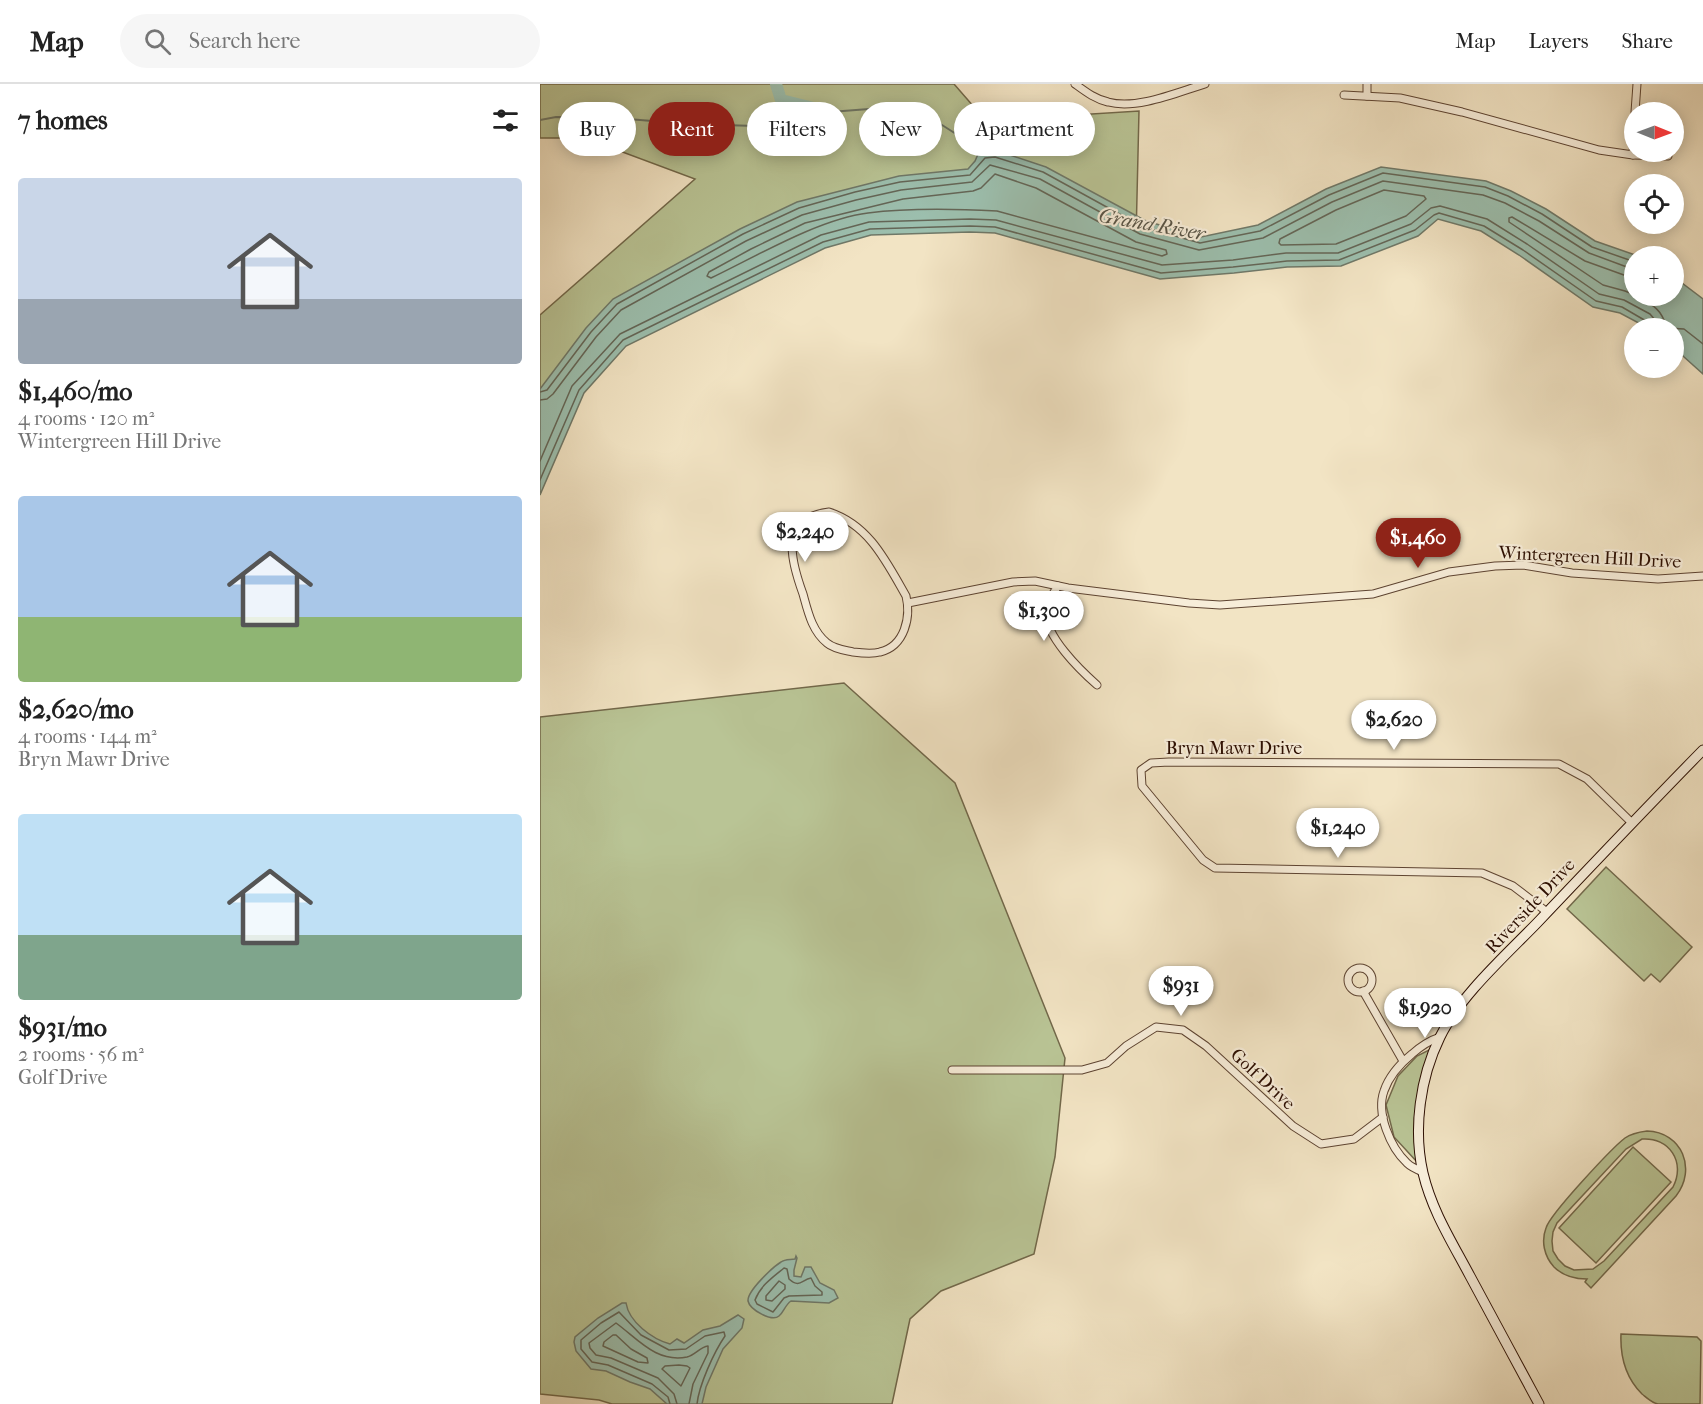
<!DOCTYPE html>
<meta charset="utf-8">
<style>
body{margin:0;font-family:"IM FELL French Canon",serif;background:#f6f6f6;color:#222;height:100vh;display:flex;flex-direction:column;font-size:22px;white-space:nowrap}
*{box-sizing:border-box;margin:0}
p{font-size:20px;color:#767676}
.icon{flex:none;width:33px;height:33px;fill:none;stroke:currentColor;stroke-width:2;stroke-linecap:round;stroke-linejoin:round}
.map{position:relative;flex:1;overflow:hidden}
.sheet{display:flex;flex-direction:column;background:#fff;width:540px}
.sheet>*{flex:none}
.banner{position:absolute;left:18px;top:18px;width:570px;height:54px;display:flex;gap:12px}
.needle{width:39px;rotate:91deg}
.fabs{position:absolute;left:1084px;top:18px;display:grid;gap:12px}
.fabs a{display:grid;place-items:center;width:60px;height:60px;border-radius:50%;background:#fff;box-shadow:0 3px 15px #0003;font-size:30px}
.price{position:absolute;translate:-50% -51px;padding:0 14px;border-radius:21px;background:#fff;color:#222;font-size:20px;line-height:39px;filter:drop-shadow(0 2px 3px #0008)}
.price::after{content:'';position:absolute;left:50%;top:36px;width:18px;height:14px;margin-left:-9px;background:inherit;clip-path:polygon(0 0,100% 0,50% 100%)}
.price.on{background:#8f2418;color:#fff}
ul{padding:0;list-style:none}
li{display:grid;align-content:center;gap:12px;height:318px;padding:0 18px}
li span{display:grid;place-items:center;height:186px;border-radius:6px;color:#555}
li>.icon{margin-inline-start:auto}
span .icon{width:108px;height:108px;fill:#fffc;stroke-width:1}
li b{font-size:26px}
h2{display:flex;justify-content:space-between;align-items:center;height:72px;padding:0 18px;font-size:26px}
.chip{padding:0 21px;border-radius:27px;background:#fff;box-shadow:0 3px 15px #0003;font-size:21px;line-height:54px}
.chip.on{background:#8f2418;color:#fff}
header{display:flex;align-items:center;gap:36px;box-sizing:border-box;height:84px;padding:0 30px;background:#fff;border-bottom:2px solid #e0e0e0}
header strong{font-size:28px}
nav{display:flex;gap:33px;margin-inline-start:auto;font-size:21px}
.search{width:420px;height:54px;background:#f6f6f6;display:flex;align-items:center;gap:15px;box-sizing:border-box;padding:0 21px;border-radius:33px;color:#767676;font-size:22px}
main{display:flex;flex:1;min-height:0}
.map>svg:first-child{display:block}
</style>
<header>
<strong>Map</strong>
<div class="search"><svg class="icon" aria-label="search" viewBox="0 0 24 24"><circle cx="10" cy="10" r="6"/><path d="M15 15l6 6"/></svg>Search here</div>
<nav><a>Map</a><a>Layers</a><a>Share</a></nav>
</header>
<main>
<section class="sheet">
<h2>7 homes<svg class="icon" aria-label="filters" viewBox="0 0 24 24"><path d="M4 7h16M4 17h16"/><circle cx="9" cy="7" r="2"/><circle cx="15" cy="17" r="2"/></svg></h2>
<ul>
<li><span style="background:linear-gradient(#c9d6e8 65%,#9aa5b1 0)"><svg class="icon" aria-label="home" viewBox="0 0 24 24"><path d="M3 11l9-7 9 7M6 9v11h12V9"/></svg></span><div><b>$1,460/mo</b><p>4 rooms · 120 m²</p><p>Wintergreen Hill Drive</p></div></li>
<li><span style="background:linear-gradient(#a9c7e8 65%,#8fb573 0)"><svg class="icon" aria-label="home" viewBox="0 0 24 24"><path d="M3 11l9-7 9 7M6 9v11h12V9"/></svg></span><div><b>$2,620/mo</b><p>4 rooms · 144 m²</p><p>Bryn Mawr Drive</p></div></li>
<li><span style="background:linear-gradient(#bfe0f5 65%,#7fa58c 0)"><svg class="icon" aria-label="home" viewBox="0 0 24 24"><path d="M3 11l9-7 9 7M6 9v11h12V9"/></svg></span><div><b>$931/mo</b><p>2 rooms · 56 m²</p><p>Golf Drive</p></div></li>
</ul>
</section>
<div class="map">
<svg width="1163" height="1320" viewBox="0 0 1163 1320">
<rect width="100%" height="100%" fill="#f2e4c4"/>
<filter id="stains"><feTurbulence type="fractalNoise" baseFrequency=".00333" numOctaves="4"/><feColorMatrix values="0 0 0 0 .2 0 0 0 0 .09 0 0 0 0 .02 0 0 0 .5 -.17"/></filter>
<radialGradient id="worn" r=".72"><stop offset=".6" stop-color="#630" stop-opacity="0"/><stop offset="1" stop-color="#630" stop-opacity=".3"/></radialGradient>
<g fill="#b9c495" stroke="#72684a" stroke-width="1.5" fill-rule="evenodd">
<polygon points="0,0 414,0 434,23 519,23 520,32 599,27 596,155 371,130 82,241 0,363 0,231 155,95 45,54 0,54"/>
<polygon points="304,599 415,699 525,974 515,1073 494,1170 401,1207 370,1235 352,1320 72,1320 59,1316 0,1310 0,633"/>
<polygon points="1066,783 1152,863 1120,898 1111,890 1104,897 1027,825"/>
<polygon points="891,965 878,1079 854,1053 846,1021 858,992 877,972"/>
<path d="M 1107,1047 C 1142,1048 1157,1085 1136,1112 L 1051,1204 L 1045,1198 L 1047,1195 C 1034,1195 1023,1192 1014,1183 C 1004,1172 1001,1157 1006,1144 C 1010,1130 1072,1064 1085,1054 C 1092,1049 1099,1048 1107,1047 ZM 1102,1055 C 1129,1053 1146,1078 1133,1103 L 1064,1177 L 1053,1185 L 1034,1186 L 1025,1182 L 1018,1175 L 1013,1167 L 1012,1157 L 1013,1148 L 1017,1139 L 1086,1065 Z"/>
<polygon points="1093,1063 1131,1098 1056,1179 1019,1144"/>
<path d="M 1081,1250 L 1157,1253 L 1161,1257 L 1160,1320 C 1147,1320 1132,1320 1118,1320 C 1112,1319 1107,1314 1102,1310 C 1086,1294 1080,1273 1081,1250 Z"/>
</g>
<g fill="#9cbfae" stroke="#6f7868" stroke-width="1.5">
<polygon points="455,66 506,83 606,137 661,153 718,141 786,105 841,83 946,97 971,107 1006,125 1055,157 1098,172 1095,172 1095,212 1134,212 1134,193 1163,215 1163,290 1134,264 1134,244 1108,244 1080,229 1053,223 979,171 941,147 898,135 878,152 801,182 747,183 694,189 620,195 455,149 430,148 331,151 285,164 86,262 44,309 0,411 0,305 46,244 73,215 200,145 257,118 359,92 428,85 435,77 439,68"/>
<path d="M 256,1172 L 257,1174 L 254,1186 L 254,1192 L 261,1193 L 265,1183 L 271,1183 L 280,1199 L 294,1206 L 298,1214 L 289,1219 L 251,1217 C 245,1221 244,1228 239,1232 C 232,1238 210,1226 208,1217 C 207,1207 233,1183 241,1178 C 245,1175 250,1176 255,1175 Z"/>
<path d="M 82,1219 L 86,1219 C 89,1238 112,1255 130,1260 L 137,1255 L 144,1259 L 163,1246 L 180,1242 L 198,1231 L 204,1235 L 202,1244 L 183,1265 L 166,1303 L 162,1320 L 127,1320 L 110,1305 L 90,1298 L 66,1287 L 51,1285 L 36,1267 L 34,1258 L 35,1253 L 58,1234 Z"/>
</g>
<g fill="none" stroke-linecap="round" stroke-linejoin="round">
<g stroke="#646657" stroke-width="1.5">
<path d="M 455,90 L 496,104 L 596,158 L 626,166 L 627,170 L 622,172 L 457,127 C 418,125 367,124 328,129 C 279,135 217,172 171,194 L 167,192 L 169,188 L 211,165 L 265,139 L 363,115 L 433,107 L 441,104 Z"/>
<polygon points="844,106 884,112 886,115 866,132 796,160 741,161 739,159 740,155 796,126"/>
<polyline points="1095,195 1045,177 972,133 969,134 969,138 1063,201 1085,207 1095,211"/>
<path d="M 1095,212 C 1113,221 1121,224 1127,244 L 1144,245 L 1163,260"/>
<polyline points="0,308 7,306 51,248 77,220 203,150 259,124 315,108 360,98 430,91 445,74 455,73 503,88 603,143 660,159 720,147 789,111 843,89 945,103 968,112 1002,130 1052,163 1095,178"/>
<polyline points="0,316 7,315 13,310 56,253 81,226 206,157 262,131 316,116 361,106 432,98 450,81 500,95 600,150 659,166 723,154 792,118 843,97 943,111 965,119 999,137 1049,169 1095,186"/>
<polyline points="0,377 32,302 80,250 281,151 329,138 430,135 456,136 622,181 693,176 746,169 798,169 871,140 891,124 900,122 947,135 987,160 1059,210 1084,216 1110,230 1116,237 1117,244"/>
<polyline points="0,396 39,306 83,256 283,158 330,145 430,142 455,143 621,189 693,183 747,177 799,176 875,146 894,131 899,129 944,142 983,166 1056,217 1082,223 1106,237 1109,244"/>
<path d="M 244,1184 L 247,1185 L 249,1195 C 260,1205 262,1195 271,1194 L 275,1202 L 282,1208 L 282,1211 L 249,1212 L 244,1214 L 233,1228 L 217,1220 L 215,1216 C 220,1202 233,1193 244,1184 Z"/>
<polygon points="239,1197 245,1201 245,1205 232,1217 226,1216 226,1212"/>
<polygon points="76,1251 91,1265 107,1274 108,1279 98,1278 63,1262 64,1258 73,1251"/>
<polygon points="139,1281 147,1282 150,1284 141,1302 122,1285 125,1282"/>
<path d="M 130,1320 L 128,1313 L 112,1300 L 68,1281 L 52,1278 L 41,1265 L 41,1256 L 61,1239 L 79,1228 L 101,1251 L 129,1266 L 146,1265 L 165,1252 L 184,1248 L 185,1252 C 174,1268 159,1301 157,1320"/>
<path d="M 137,1320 L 134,1310 L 118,1294 L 71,1274 L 56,1271 L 50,1264 L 49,1259 L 76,1239 C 98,1255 116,1279 147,1273 C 155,1271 160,1263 168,1262 L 168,1269 L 153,1300 L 149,1320"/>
</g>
<polyline stroke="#6f7868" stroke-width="2" points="0,36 16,33 75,34 150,40 251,43 290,28 342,24 388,32 427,57 440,69"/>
<polyline stroke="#9cbfae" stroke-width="12" points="236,0 241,16 290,28"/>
<g stroke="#5d4331" stroke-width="9">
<g id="minor">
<path d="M 535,0 C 546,8 555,15 568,18 C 597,26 638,8 665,0"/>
<polyline points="804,11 860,14 922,28 1059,66 1093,71 1128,72"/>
<polyline points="827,12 827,0"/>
<polyline points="1095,28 1097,0"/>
<polyline points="1093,71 1095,32"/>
<path d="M 289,428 C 329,441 346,477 366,512 C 371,533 365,562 340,568 C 333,570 321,569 313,568 C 304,566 294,565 287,559 C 272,547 268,528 263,510 C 251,477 238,434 289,428 Z"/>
<path d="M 518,502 C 513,510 506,518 506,528 C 505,552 540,586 557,601"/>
<polyline points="368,519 473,498 495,497 528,504 649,519 680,521 833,510 909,488 955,482 983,481 1032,489 1118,495 1163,492"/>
<polyline points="1007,828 973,802 942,789 675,784 663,776 602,702 601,686 611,679 629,678 1019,680 1047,695 1091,738"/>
<circle cx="820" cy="896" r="12"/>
<polyline points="823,907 863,977"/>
<polyline points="412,986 542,986 567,979 586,962 616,943 643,946 666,962 753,1042 781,1060 814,1055 843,1033"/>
<path d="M 883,1088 C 878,1086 871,1083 867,1079 C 850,1063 836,1029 844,1007 C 849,992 861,979 872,970 C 881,962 888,957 900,953"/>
</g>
</g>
<g stroke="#2b0d00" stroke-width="11">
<path id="secondary" d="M 999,1320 C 976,1277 953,1235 930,1192 C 912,1158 892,1127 883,1089 C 873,1045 880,994 900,953 C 920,912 965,872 997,839 C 1052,781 1107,723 1163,666"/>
</g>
<use href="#minor" stroke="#f7edd9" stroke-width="7"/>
<use href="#secondary" stroke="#f7edd9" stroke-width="9"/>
</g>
<g text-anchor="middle" stroke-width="4.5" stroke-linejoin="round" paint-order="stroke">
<g font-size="18" fill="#2b0d00" stroke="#f7edd9">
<text transform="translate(1050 473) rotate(3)" y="6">Wintergreen Hill Drive</text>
<text x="694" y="670">Bryn Mawr Drive</text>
<text transform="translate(990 822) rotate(-47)" y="6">Riverside Drive</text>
<text transform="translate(723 995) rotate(43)" y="6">Golf Drive</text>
</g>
<g font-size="20" font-style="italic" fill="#585446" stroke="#f7edd9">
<text transform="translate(612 140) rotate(10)" y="7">Grand River</text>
</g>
</g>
<rect width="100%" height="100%" filter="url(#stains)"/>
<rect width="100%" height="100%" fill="url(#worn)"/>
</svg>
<div class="fabs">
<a><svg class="needle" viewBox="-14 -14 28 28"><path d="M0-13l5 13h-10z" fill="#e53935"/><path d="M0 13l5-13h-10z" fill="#767676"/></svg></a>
<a><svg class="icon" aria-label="locate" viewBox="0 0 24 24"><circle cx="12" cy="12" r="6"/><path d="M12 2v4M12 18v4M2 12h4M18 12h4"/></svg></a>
<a>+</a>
<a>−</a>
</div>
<b class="price" style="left:265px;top:479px">$2,240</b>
<b class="price on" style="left:878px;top:485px">$1,460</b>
<b class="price" style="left:504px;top:558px">$1,300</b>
<b class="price" style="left:854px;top:667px">$2,620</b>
<b class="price" style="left:798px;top:775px">$1,240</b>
<b class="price" style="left:641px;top:933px">$931</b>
<b class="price" style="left:885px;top:955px">$1,920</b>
<div class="banner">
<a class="chip">Buy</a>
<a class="chip on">Rent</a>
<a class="chip">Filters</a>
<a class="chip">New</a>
<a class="chip">Apartment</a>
</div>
</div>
</main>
